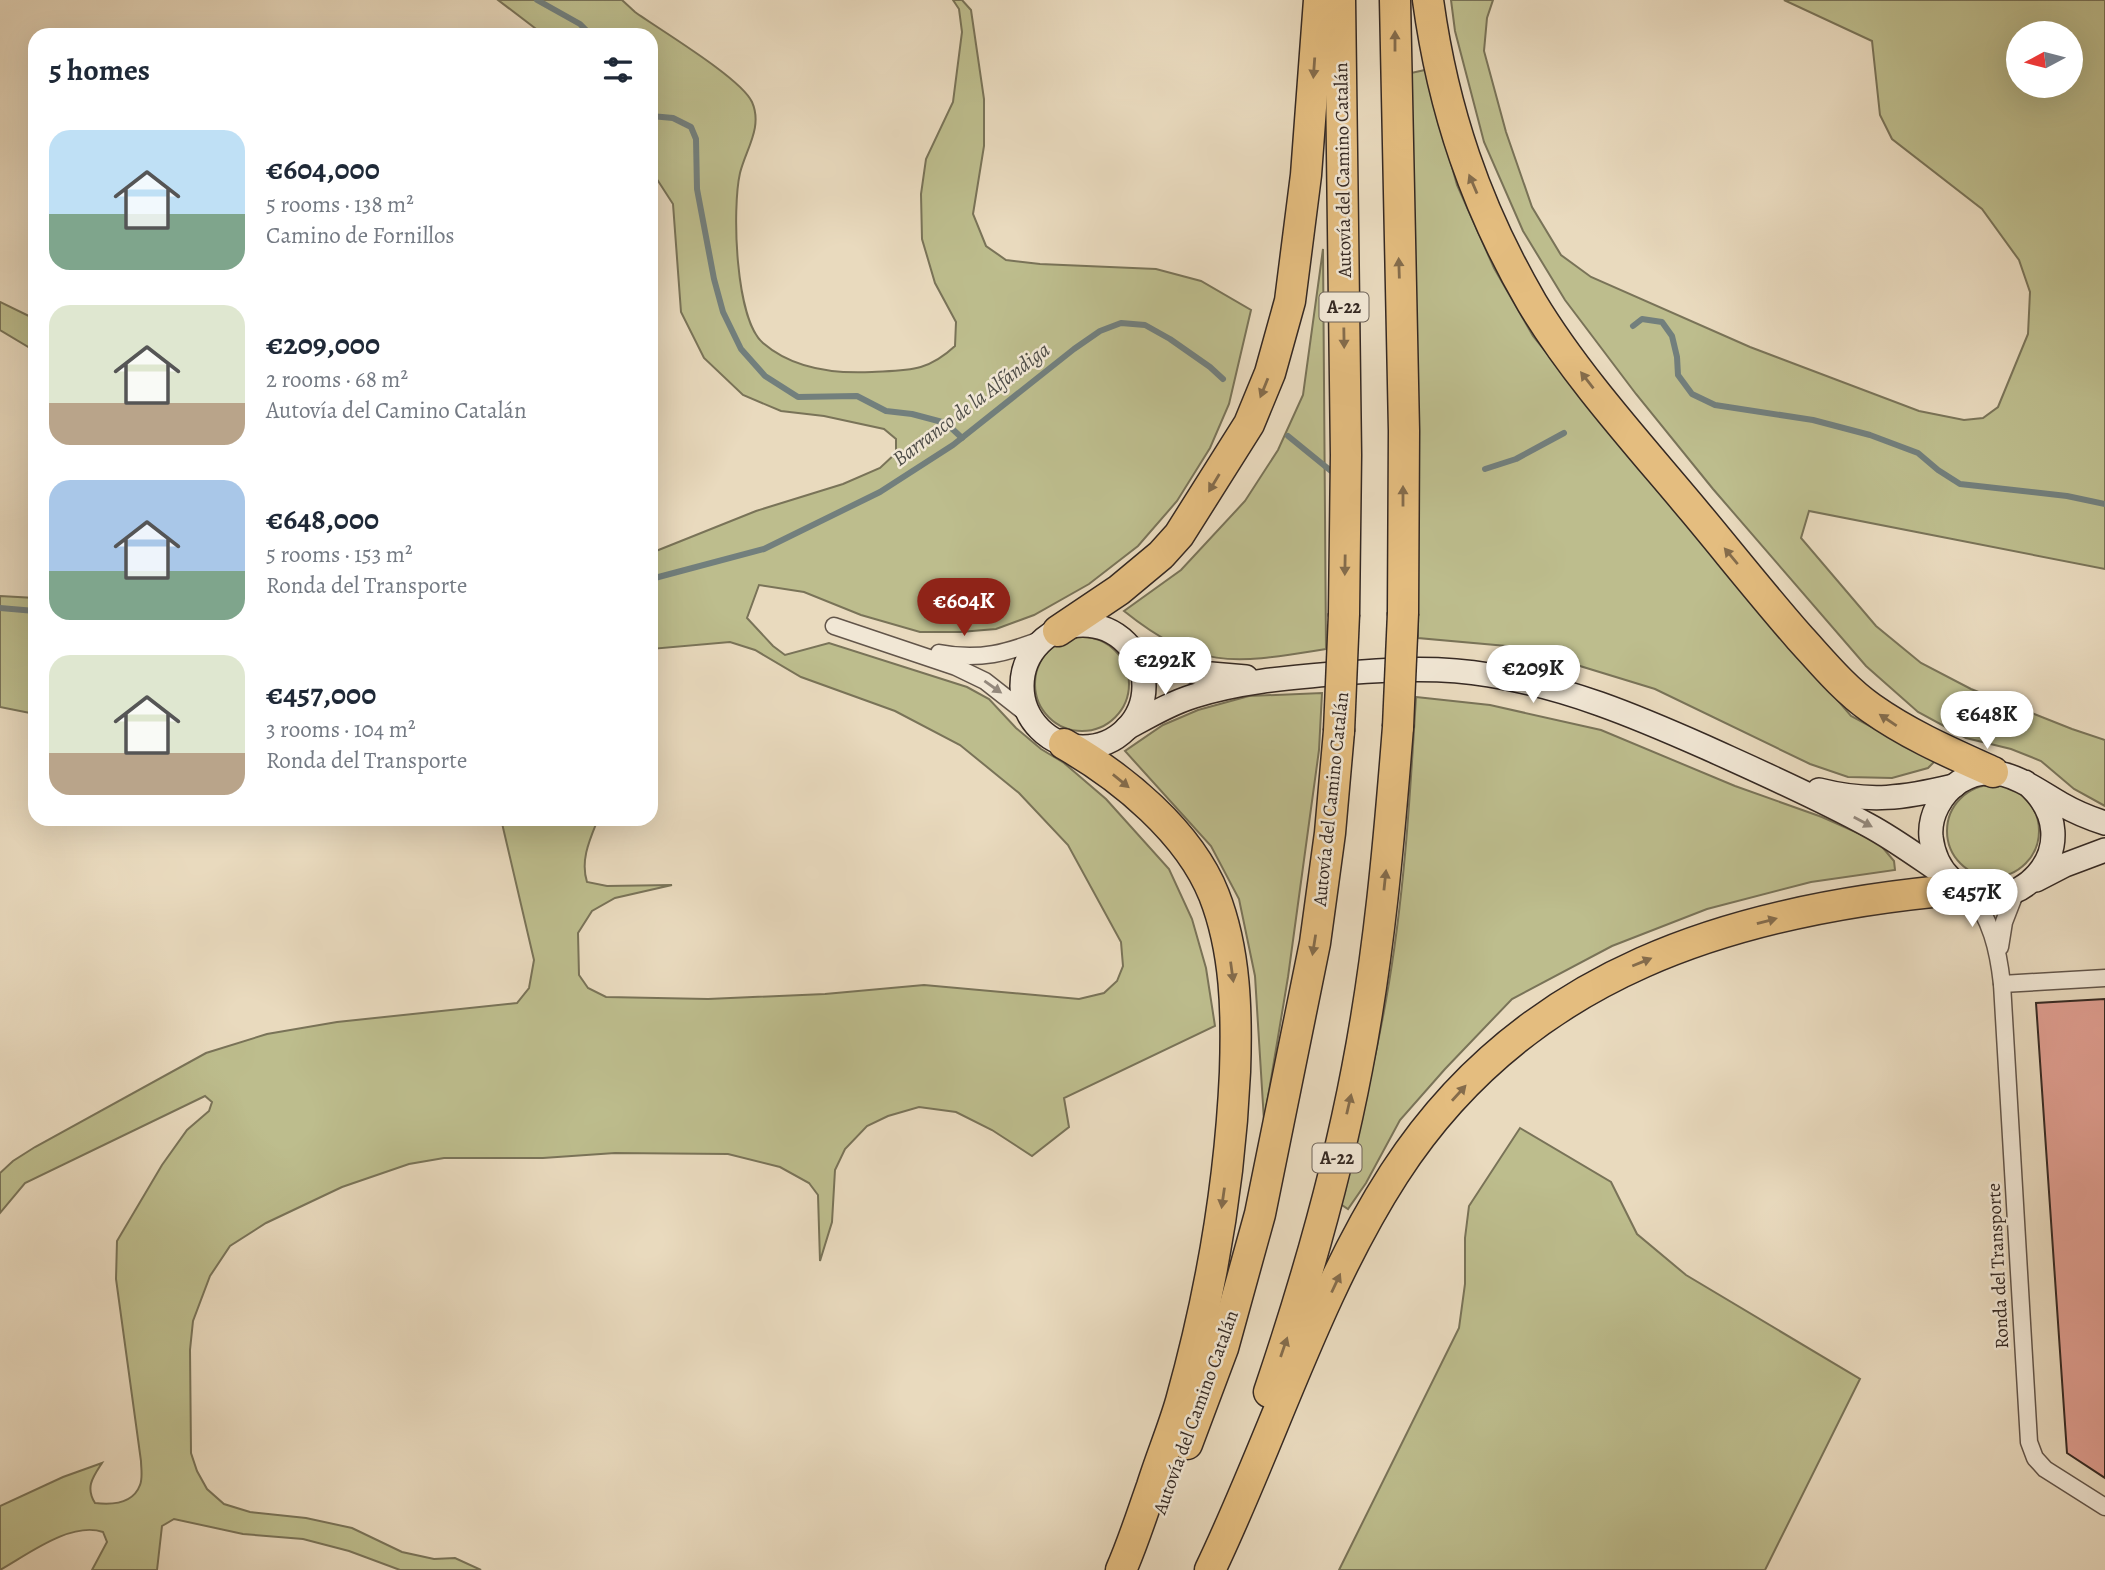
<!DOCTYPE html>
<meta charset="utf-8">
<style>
body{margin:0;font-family:Alegreya,serif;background:#f2f2f3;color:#1f2937;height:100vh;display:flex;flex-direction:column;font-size:26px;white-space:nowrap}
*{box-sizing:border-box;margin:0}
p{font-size:23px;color:#747a83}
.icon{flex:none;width:38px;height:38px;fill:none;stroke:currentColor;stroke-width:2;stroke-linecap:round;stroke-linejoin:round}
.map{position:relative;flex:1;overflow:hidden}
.sheet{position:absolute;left:28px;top:28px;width:630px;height:798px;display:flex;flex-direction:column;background:#fff;border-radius:21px;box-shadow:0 7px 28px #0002}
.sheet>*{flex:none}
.needle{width:46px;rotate:263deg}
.tools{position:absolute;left:2006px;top:21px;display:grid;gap:14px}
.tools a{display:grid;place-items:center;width:77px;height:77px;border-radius:50%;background:#fff;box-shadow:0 7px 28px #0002;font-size:35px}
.price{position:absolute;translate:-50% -60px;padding:0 16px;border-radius:24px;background:#fff;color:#222;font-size:23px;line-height:46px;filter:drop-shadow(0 2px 4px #0008)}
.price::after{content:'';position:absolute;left:50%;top:42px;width:21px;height:16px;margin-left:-10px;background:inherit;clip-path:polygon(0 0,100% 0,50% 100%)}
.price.selected{background:#8f2418;color:#fff}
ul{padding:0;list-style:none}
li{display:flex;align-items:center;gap:21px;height:175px;padding:0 21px}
li span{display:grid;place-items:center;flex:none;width:196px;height:140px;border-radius:21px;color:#555}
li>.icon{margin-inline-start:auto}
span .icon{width:84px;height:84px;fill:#fffc;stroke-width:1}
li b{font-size:30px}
h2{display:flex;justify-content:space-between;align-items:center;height:84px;padding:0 21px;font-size:30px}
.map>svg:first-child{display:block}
</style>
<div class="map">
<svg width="2105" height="1570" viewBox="0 0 2105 1570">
<rect width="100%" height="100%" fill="#e9dabe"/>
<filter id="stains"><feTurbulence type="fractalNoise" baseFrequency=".00286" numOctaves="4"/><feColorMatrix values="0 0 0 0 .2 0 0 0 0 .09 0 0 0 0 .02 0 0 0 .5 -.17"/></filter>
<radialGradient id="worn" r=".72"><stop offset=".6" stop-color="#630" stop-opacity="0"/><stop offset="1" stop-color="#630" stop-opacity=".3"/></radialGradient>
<g fill="#bdbd8d" stroke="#797358" stroke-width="2" fill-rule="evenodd">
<path d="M 498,0 L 622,0 L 635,12 C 660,30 741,78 752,102 C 763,127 746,149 740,173 C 732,208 735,319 763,343 C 793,369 833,374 872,372 C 909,370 927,372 955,346 L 956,322 L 935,283 L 922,239 L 921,194 L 926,159 L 953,102 L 962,32 L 959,9 L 953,0 L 962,0 L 971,10 L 984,99 L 984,146 L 973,214 L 986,246 L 1006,260 L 1040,264 L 1156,269 L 1201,281 L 1251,310 L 1229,404 L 1210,448 L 1177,501 L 1138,546 L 1089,584 L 1034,615 L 996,629 L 960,632 L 920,632 L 861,615 L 804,592 L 759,585 L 747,618 L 773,646 L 785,655 L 829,643 L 967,687 L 989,699 L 1016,728 L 1041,749 L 1064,763 L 1106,799 L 1169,869 L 1192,919 L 1206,968 L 1215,1026 L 1064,1098 L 1069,1127 L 1032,1156 L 992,1130 L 956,1112 L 919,1107 L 888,1116 L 867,1126 L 845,1149 L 835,1170 L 832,1222 L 820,1261 L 818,1195 L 809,1183 L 780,1167 L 728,1154 L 615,1153 L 543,1158 L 444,1158 L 409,1164 L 342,1187 L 266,1223 L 230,1246 L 210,1276 L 193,1321 L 190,1350 L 191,1453 L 197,1471 L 207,1489 L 224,1504 L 250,1512 L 306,1518 L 352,1528 L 402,1552 L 434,1559 L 455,1558 L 481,1570 L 400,1570 L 349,1551 L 303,1539 L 243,1534 L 174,1519 L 162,1526 L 157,1570 L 92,1570 L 107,1542 L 103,1532 C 71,1521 27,1555 0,1570 L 0,1506 L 63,1477 L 102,1463 C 93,1477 85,1487 95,1503 C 112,1505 133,1504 140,1485 C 143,1478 141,1468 141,1461 L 116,1279 L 117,1241 L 162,1165 L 187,1130 L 209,1111 L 212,1102 L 205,1096 L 25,1183 L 0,1213 L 0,1173 L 13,1161 L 35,1147 L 206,1053 L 267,1034 L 337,1022 L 517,1003 L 529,988 L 534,960 L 501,819 L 598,819 C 590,839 580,860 587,882 L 607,886 L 672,885 L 615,898 L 592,911 L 578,933 L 579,975 L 588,988 L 606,997 L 708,999 L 825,994 L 924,985 L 1079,999 L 1104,993 L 1117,981 L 1123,966 L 1121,942 L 1068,845 L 1019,793 L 960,745 L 895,711 L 801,677 L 755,650 L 730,642 L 651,649 L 651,553 L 756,511 L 843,484 L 880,468 L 896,453 L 896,439 L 884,429 L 824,416 L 781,411 L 743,395 L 704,358 L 681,312 L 673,204 L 651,170 L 651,35 L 544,35 Z"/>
<path d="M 1451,0 L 1493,0 L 1487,18 L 1484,51 L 1506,132 L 1532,207 L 1561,255 L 1591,277 L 1750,347 L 1919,411 L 1964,420 L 1983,418 L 1998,407 L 2028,334 L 2030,292 L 2019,260 L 1982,209 L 1892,139 L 1880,115 L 1872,41 L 1784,0 L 2105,0 L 2105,569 L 1809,511 L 1801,538 L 1876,626 L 1921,663 L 1971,689 L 2072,729 L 2105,740 L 2105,806 L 2074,789 L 2041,761 L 2011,749 L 1966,738 L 1918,712 L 1866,666 L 1713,489 L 1636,394 L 1565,300 L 1523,231 L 1484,142 L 1455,31 ZM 2018,33 L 2070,33 L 2070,86 L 2018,86 Z"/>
<polygon points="1425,70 1457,185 1494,268 1533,336 1640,469 1851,716 1935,761 1928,768 1892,778 1848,777 1810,764 1655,689 1518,647 1418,638 1418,403 1411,73"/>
<path d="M 1323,249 L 1326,649 C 1237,663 1200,672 1124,611 L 1181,570 L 1245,501 L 1278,450 L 1303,395 Z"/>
<polygon points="0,302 35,319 35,351 0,330"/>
<polygon points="0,596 35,598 35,714 0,707"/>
<circle cx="1082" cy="684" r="47"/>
<polygon points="1322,693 1319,750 1288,977 1264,1121 1255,976 1239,899 1211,846 1125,751 1163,725 1198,710 1249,696"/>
<path d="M 1416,697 L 1490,705 L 1601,730 L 1735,786 L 1822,817 L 1878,842 L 1894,861 L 1895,870 L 1811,882 L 1707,909 L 1612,946 L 1512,999 L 1445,1069 L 1400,1120 L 1366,1183 L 1348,1209 L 1339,1203 C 1357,1136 1374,1068 1386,1000 C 1404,900 1410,798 1416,697 Z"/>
<circle cx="1993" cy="831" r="46"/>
<polygon points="1520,1128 1611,1182 1637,1234 1686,1275 1860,1379 1765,1570 1339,1570 1459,1328 1465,1284 1465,1238 1469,1206"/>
</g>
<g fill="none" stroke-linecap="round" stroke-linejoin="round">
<g stroke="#727f7d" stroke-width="6">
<polyline points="537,0 580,24 591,35"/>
<polyline points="651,116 673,118 691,127 696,139 697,189 714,279 723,312 741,349 765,376 798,397 857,396 886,411 912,414 946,423 962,438"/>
<polyline points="1633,326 1642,319 1662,322 1672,336 1677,357 1678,375 1692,394 1715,405 1813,420 1870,435 1918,453 1938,470 1960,484 2067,496 2105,504"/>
<polyline points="1288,436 1331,471"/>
<polyline points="1485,469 1516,459 1564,433"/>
<polyline points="651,579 764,549 880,492 953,445 1074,349 1100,331 1121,323 1145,325 1170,339 1210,367 1223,379"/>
<polyline points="0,608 35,611"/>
</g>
</g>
<polygon fill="#e09e91" stroke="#352923" stroke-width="2" points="2105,999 2105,1478 2067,1453 2036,1003"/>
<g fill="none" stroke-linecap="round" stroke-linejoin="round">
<g stroke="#62554a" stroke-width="19">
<g id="street">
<polyline points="834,626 956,667 985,681 1031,717"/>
<path d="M 939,653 C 979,661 1008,653 1045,638"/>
<path d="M 1969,891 C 1991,920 1998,948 2002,984 L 2029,1442 L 2035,1458 L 2045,1469 L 2105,1507"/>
<polyline points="2000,947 2004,922 2016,891"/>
<polyline points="2002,984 2105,978"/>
</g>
</g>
<g stroke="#352923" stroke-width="26">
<g id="secondary">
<circle cx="1083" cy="686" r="61"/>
<polyline points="1131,648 1173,665 1199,673 1246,677"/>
<path d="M 1127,728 C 1149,716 1171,703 1194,696 C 1238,682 1285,678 1331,674 C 1383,670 1437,666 1489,675 C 1566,687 1635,716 1705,747 C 1760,772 1815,796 1868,825 C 1896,840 1921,859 1948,877"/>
<path d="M 2025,782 C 2099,844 2009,934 1951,879 C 1939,868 1933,853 1931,837 C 1929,816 1941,794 1959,782 C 1996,758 2028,785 2061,804 C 2075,812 2089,818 2105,823"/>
<path d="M 1819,790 C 1870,803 1904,798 1954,786"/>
<polyline points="2036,880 2065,865 2105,850"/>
</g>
</g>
<g stroke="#352923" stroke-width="33">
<g id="highway">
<polyline points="1340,0 1346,455 1344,614"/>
<polyline points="1395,0 1404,431 1403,613"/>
<path d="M 1428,0 C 1443,110 1476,207 1532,303 C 1576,376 1640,446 1695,512 C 1730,554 1764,597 1800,638 C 1822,662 1844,689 1871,708 C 1909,735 1951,753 1993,772"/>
<polyline points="1058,631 1119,590 1161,555 1179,535 1249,424 1270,373 1290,301 1306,175 1319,0"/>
<path d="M 1064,744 C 1122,777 1189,832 1214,895 C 1236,951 1237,1014 1235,1072 C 1230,1183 1211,1294 1181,1401 C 1173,1429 1161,1457 1152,1486 C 1142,1514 1133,1543 1121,1570"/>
<path d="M 1269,1392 C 1305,1286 1336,1179 1357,1069 C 1379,956 1389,842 1398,727"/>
<polyline points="1187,1444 1223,1348 1260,1214 1315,943 1330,833 1339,731"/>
<path d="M 1210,1570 C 1272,1441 1316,1295 1394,1174 C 1525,971 1736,908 1964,889"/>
</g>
</g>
<use href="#street" stroke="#f1e7d5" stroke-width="16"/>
<use href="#secondary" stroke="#f1e7d5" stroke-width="23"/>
<use href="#highway" stroke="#e4bd7f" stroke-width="30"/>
<g stroke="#352923" stroke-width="33" stroke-linecap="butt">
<g id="highway-bridge">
<polyline points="1398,727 1403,613"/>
<polyline points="1339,731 1344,614"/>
</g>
</g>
<use href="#highway-bridge" stroke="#e4bd7f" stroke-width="30"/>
</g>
<defs><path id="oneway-solid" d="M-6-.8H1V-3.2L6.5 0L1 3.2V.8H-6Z" transform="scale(1.75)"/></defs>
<g fill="#846c4c">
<use href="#oneway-solid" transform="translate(1395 41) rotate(-90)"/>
<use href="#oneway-solid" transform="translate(1314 68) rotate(94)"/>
<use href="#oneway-solid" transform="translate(1473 184) rotate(-113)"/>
<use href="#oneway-solid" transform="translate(1399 268) rotate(-92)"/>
<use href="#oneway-solid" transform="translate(1344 338) rotate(89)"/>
<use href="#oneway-solid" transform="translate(1587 380) rotate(-128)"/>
<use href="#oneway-solid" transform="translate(1264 388) rotate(112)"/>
<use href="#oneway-solid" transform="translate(1214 483) rotate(121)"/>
<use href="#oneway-solid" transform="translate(1403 496) rotate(-90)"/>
<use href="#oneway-solid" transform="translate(1731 556) rotate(-130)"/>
<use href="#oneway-solid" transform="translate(1345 565) rotate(91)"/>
<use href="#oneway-solid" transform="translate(1888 720) rotate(-146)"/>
<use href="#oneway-solid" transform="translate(1121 781) rotate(39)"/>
<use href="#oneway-solid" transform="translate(1385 880) rotate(-84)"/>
<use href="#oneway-solid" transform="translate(1767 921) rotate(-15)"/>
<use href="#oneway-solid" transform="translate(1314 945) rotate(99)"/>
<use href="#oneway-solid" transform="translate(1642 962) rotate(-22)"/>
<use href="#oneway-solid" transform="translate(1232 972) rotate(82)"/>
<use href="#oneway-solid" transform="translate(1459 1093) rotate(-48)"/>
<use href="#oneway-solid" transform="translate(1349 1104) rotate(-77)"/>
<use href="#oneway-solid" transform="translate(1223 1198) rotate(98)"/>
<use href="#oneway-solid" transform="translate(1336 1283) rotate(-65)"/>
<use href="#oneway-solid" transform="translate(1284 1347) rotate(-71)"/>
</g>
<g fill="#93887c">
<use href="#oneway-solid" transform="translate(993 687) rotate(35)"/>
<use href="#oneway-solid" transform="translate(1863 822) rotate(28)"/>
</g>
<g text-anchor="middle" stroke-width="5" stroke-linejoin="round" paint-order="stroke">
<g fill="#f1e7d5" stroke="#6d6258" stroke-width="2">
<rect x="1319.5" y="292.5" width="49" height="29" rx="5"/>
<rect x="1312.5" y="1143.5" width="49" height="29" rx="5"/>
</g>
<g font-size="18" font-weight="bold" fill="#352923">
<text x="1344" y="313">A-22</text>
<text x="1337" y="1164">A-22</text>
</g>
<g font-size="19" fill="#352923" stroke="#f1e7d5">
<text transform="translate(1342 170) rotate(-91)" y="7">Autovía del Camino Catalán</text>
<text transform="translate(1330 799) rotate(-84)" y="7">Autovía del Camino Catalán</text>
<text transform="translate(1997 1266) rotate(-93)" y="7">Ronda del Transporte</text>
<text transform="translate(1195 1412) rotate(-70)" y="7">Autovía del Camino Catalán</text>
</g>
<g font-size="21" font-style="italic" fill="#4e4d48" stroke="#f1e7d5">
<text transform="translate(971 404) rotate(-37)" y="7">Barranco de la Alfándiga</text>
</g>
</g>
<rect width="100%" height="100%" filter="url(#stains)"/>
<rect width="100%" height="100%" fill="url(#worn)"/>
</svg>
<div class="tools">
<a><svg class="needle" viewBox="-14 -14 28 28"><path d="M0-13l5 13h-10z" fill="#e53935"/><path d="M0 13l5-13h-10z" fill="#747a83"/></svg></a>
</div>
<b class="price selected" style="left:964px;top:638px">€604K</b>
<b class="price" style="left:1165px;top:697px">€292K</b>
<b class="price" style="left:1533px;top:705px">€209K</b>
<b class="price" style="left:1987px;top:751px">€648K</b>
<b class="price" style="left:1972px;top:929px">€457K</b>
<section class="sheet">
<h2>5 homes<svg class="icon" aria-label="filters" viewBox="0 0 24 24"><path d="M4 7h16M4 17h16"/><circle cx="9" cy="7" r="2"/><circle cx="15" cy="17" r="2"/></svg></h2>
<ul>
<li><span style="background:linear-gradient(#bfe0f5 60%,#7fa58c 0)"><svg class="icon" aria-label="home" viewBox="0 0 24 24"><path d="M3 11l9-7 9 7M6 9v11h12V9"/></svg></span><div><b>€604,000</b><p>5 rooms · 138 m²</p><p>Camino de Fornillos</p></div></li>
<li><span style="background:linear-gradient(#dfe7d0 70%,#b9a48a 0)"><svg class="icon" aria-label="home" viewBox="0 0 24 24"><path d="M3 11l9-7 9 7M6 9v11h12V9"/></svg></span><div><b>€209,000</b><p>2 rooms · 68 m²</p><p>Autovía del Camino Catalán</p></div></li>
<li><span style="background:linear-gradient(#a9c7e8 65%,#7fa58c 0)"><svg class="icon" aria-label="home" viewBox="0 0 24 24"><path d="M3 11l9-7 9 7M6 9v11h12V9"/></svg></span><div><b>€648,000</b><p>5 rooms · 153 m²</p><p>Ronda del Transporte</p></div></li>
<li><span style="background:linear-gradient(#dfe7d0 70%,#b9a48a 0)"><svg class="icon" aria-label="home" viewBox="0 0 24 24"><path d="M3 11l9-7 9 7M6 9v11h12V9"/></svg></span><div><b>€457,000</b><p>3 rooms · 104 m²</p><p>Ronda del Transporte</p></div></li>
</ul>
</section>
</div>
